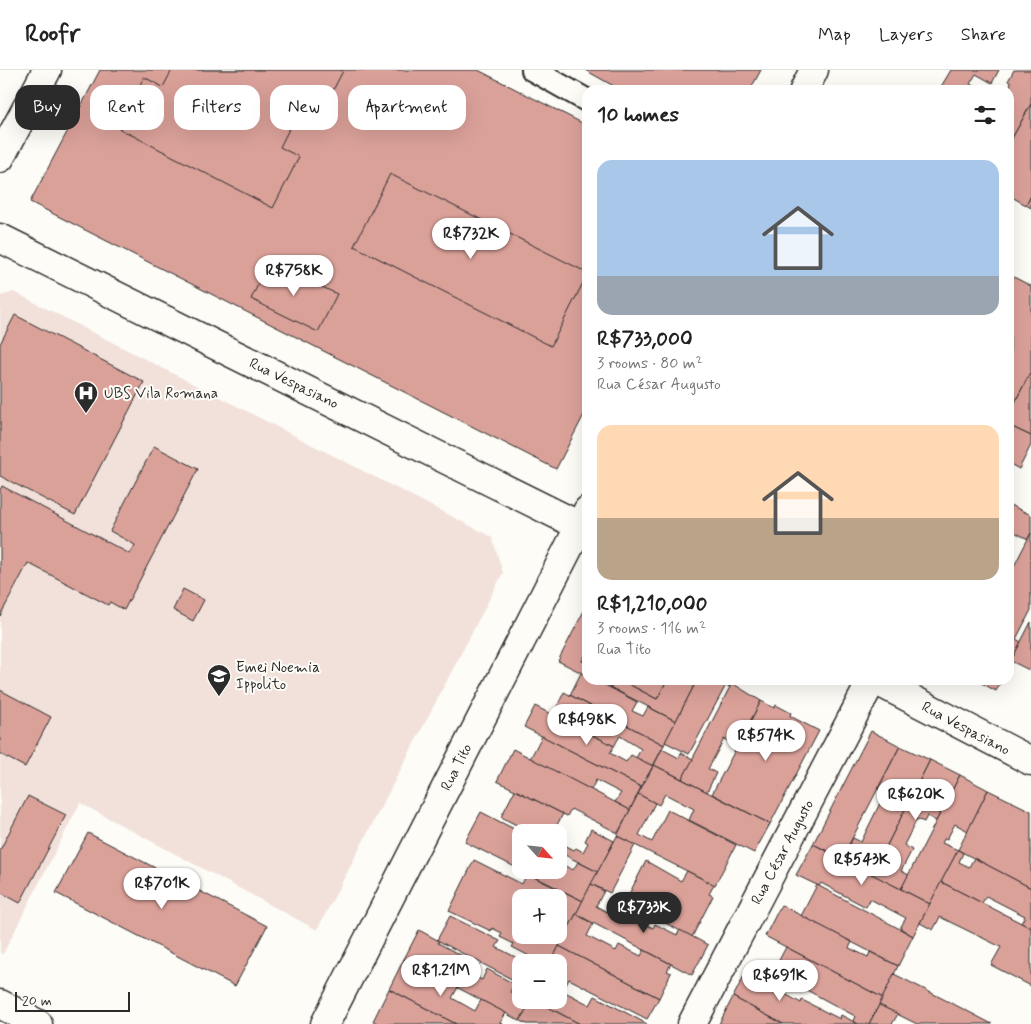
<!DOCTYPE html>
<meta charset="utf-8">
<style>
body{margin:0;font-family:Mynerve,sans-serif;background:#f2f2f2;color:#222;height:100vh;display:flex;flex-direction:column;font-size:19px;white-space:nowrap}
*{box-sizing:border-box;margin:0}
p{font-size:16px;color:#767676}
.icon{flex:none;width:28px;height:28px;fill:none;stroke:currentColor;stroke-width:2;stroke-linecap:round;stroke-linejoin:round}
.map{position:relative;flex:1;overflow:hidden}
.side{position:absolute;left:582px;top:15px;width:432px;height:600px;display:flex;flex-direction:column;background:#fff;border-radius:15px;box-shadow:0 5px 20px #0002}
.side>*{flex:none}
.hud{position:absolute;left:15px;top:15px;width:475px;height:45px;display:flex;gap:10px}
.needle{width:32px;rotate:117deg}
.buttons{position:absolute;left:512px;top:754px;display:grid;gap:10px}
.buttons a{display:grid;place-items:center;width:55px;height:55px;border-radius:10px;background:#fff;box-shadow:0 5px 20px #0002;font-size:25px}
.scale{position:absolute;left:15px;bottom:12px;width:115px;box-sizing:border-box;padding-left:5px;border:2px solid #2b2b2b;border-top:0;font-size:14px;line-height:18px;white-space:nowrap;color:#2b2b2b;-webkit-text-stroke:4px #fdfcf7;paint-order:stroke}
.price{position:absolute;translate:-50% -42px;padding:0 11px;border-radius:18px;background:#fff;color:#222;font-size:16px;line-height:32px;filter:drop-shadow(0 1px 2px #0008)}
.price::after{content:'';position:absolute;left:50%;top:30px;width:15px;height:11px;margin-left:-8px;background:inherit;clip-path:polygon(0 0,100% 0,50% 100%)}
.price.active{background:#2b2b2b;color:#fff}
ul{padding:0;list-style:none}
li{display:grid;align-content:center;gap:10px;height:265px;padding:0 15px}
li span{display:grid;place-items:center;height:155px;border-radius:15px;color:#555}
li>.icon{margin-inline-start:auto}
span .icon{width:90px;height:90px;fill:#fffc;stroke-width:1}
li b{font-size:21px}
h2{display:flex;justify-content:space-between;align-items:center;height:60px;padding:0 15px;font-size:21px}
.chip{padding:0 18px;border-radius:15px;background:#fff;box-shadow:0 5px 20px #0002;font-size:18px;line-height:45px}
.chip.active{background:#2b2b2b;color:#fff}
header{display:flex;align-items:center;gap:30px;box-sizing:border-box;height:70px;padding:0 25px;background:#fff;border-bottom:1px solid #e0e0e0}
header strong{font-size:24px}
nav{display:flex;gap:28px;margin-inline-start:auto;font-size:18px}
.map>svg:first-child{display:block}
</style>
<header>
<strong>Roofr</strong>
<nav><a>Map</a><a>Layers</a><a>Share</a></nav>
</header>
<div class="map">
<svg width="1031" height="954" viewBox="0 0 1031 954">
<rect width="100%" height="100%" fill="#fdfcf7"/>
<filter id="ink" filterUnits="userSpaceOnUse"><feTurbulence type="fractalNoise" baseFrequency=".02" numOctaves="2"/><feDisplacementMap in="SourceGraphic" scale="10" xChannelSelector="R" yChannelSelector="G"/><feConvolveMatrix kernelMatrix="1 2 1 2 8 2 1 2 1" color-interpolation-filters="sRGB"/></filter>
<g filter="url(#ink)">
<polygon fill="#f2e1db" points="14,222 492,467 503,503 317,860 80,733 3,884 0,883 0,226"/>
<g fill="#daa199" stroke="#2b2b2b" fill-rule="evenodd">
<polygon points="100,0 478,0 588,56 588,337 556,399 30,132"/>
<polygon points="172,0 340,0 343,1 316,53 297,43 280,77 299,87 273,138 118,58 144,7 163,17"/>
<polygon points="585,0 761,0 750,20 621,20"/>
<polygon points="951,0 999,0 992,13 976,4 970,14 981,20 939,20"/>
<polygon points="1014,0 1031,0 1031,34 1010,72 1010,20 1008,20 1011,13 1008,11"/>
<polygon points="1031,34 1031,126 1026,135 1010,126 1010,72"/>
<polygon points="390,104 588,203 551,276 354,176"/>
<polygon points="1031,126 1031,138 1026,135"/>
<polygon points="269,192 337,224 318,262 251,229"/>
<polygon points="1010,205 1031,216 1031,301 1010,342"/>
<polygon points="15,245 144,312 75,445 0,406 0,274"/>
<polygon points="1031,301 1031,366 1010,356 1010,342"/>
<polygon points="1010,356 1031,366 1031,375 1019,399 1010,394"/>
<polygon points="154,376 198,399 124,540 110,532 108,535 28,493 0,546 0,420 2,416 130,484 135,475 110,461"/>
<polygon points="1010,435 1031,445 1031,463 1028,469 1010,460"/>
<polygon points="1031,463 1031,540 1016,569 1021,572 1010,594 1010,504"/>
<polygon points="1010,479 1015,482 1010,491"/>
<polygon points="183,519 204,530 193,551 173,540"/>
<polygon points="588,533 588,581 582,591 588,593 588,606 558,591"/>
<polygon points="1031,552 1031,601 1011,591"/>
<polygon points="588,581 588,593 582,591"/>
<polygon points="581,603 588,606 588,610 596,610 637,632 632,641 643,646 648,637 676,651 664,675 570,625"/>
<polygon points="596,610 621,610 657,629 667,610 697,610 676,651"/>
<polygon points="621,610 667,610 657,629"/>
<polygon points="697,610 733,610 729,617 726,615 689,684 665,672"/>
<polygon points="976,610 1002,610 996,621"/>
<polygon points="732,613 761,631 737,676 724,669 708,699 716,703 707,722 682,709"/>
<polygon points="0,620 51,647 25,697 0,684"/>
<polygon points="564,622 664,675 653,696 636,688 641,679 620,666 614,676 553,645"/>
<polygon points="761,631 774,638 776,635 791,643 790,646 819,661 770,754 712,724"/>
<polygon points="535,636 614,676 610,683 626,692 631,685 653,696 641,717 524,657"/>
<polygon points="871,661 900,676 842,788 813,774"/>
<polygon points="542,666 641,717 630,740 615,732 621,723 596,710 591,720 530,689"/>
<polygon points="900,676 930,690 872,805 842,788 853,768 861,772 885,723 878,719"/>
<polygon points="513,679 630,740 618,763 571,739 567,746 497,711"/>
<polygon points="662,679 679,688 681,683 693,689 682,709 654,695"/>
<polygon points="930,690 960,705 936,751 927,746 924,752 917,749 904,775 912,780 901,801 909,805 901,819 872,805"/>
<polygon points="654,695 770,754 754,783 689,750 694,739 665,724 659,735 638,724"/>
<polygon points="960,705 988,720 968,761 955,754 947,769 945,768 942,773 958,780 930,834 901,819"/>
<polygon points="515,720 563,744 553,762 530,762 501,747"/>
<polygon points="988,720 1031,741 1031,818 958,780"/>
<polygon points="638,724 655,733 639,765 652,772 668,740 736,775 715,815 617,766"/>
<polygon points="28,726 66,745 20,833 0,822 0,780"/>
<polygon points="481,742 516,760 515,762 521,765 521,800 559,800 559,793 573,800 578,792 598,802 583,831 465,772"/>
<polygon points="591,759 614,771 598,802 559,782 559,772 574,780 576,778 583,782 588,773 585,771"/>
<polygon points="88,763 267,856 235,916 56,823"/>
<polygon points="617,766 635,775 610,823 591,814"/>
<polygon points="813,774 930,834 913,866 900,858 906,848 870,829 866,837 821,813 819,816 796,805"/>
<polygon points="958,780 963,783 959,792 969,797 974,788 1031,818 1031,858 1021,853 1025,846 986,826 982,833 941,812"/>
<path d="M 474,790 L 522,814 L 527,804 L 583,831 L 551,892 L 541,892 L 512,877 L 514,874 L 500,867 L 502,863 L 492,858 L 491,861 L 449,841 ZM 521,828 L 559,828 L 559,865 L 521,865 Z"/>
<polygon points="646,791 681,811 687,801 714,815 709,824 713,826 692,867 625,832"/>
<polygon points="941,812 1031,858 1031,916 991,895 1001,877 940,847 933,860 920,853"/>
<polygon points="591,814 604,821 596,836 607,842 611,836 653,858 655,854 677,865 680,860 708,875 692,905 576,844"/>
<polygon points="817,815 913,866 898,896 801,846"/>
<polygon points="781,835 852,872 849,878 868,887 870,882 898,896 883,928 765,866"/>
<polygon points="576,844 593,854 587,866 616,881 619,875 641,886 644,880 671,894 667,901 671,903 659,928 559,876"/>
<polygon points="450,846 500,871 496,877 521,890 518,894 521,896 521,914 437,870"/>
<polygon points="419,860 439,871 438,873 479,895 474,906 482,910 487,899 514,914 510,922 521,928 521,930 530,932 520,951 404,889"/>
<polygon points="559,876 659,928 647,949 569,909 563,921 590,935 595,926 647,954 580,954 534,930 559,930 559,892 551,892"/>
<polygon points="786,877 883,928 869,954 858,954 853,951 855,946 773,902"/>
<polygon points="404,889 458,917 452,928 475,941 481,930 506,943 500,953 503,954 456,954 389,919"/>
<polygon points="749,896 789,917 785,924 801,933 802,930 840,949 841,945 858,954 783,954 733,927"/>
<polygon points="894,904 971,943 992,954 917,954 879,935"/>
<polygon points="389,919 456,954 379,954 373,951"/>
<polygon points="733,927 783,954 719,954"/>
<polygon points="531,930 534,930 580,954 527,954 520,951"/>
<polygon points="879,935 898,944 892,954 869,954"/>
</g>
<g fill="none" stroke-linecap="round" stroke-linejoin="round">
<g stroke="#2b2b2b" stroke-width="26">
<polyline id="lane" points="533,0 588,31"/>
</g>
<g stroke="#2b2b2b" stroke-width="31">
<g id="street">
<polyline points="0,88 47,0"/>
<polyline points="0,168 588,460"/>
<polyline points="875,610 1031,691"/>
<polyline points="0,934 38,954"/>
<polyline points="692,954 872,610"/>
</g>
</g>
<g stroke="#2b2b2b" stroke-width="31">
<g id="secondary">
<polyline points="804,20 814,0"/>
<polyline points="325,954 588,440"/>
</g>
</g>
<use href="#lane" stroke="#fdfcf7" stroke-width="22"/>
<use href="#street" stroke="#fdfcf7" stroke-width="28"/>
<use href="#secondary" stroke="#fdfcf7" stroke-width="28"/>
</g>
</g>
<defs>
<g id="hospital-pin" transform="scale(1.25)"><path d="M0 17L-7.5 6A9.5 9.5 0 1 1 7.5 6Z" fill="#2b2b2b" stroke="#fdfcf7"/><path d="M-5-5h3v3.5h4V-5h3V5h-3V1.5h-4V5h-3Z" fill="#fff"/></g>
<g id="school-pin" transform="scale(1.25)"><path d="M0 17L-7.5 6A9.5 9.5 0 1 1 7.5 6Z" fill="#2b2b2b" stroke="#fdfcf7"/><path d="M0-5L7-2L0 1L-7-2ZM-4 1L0 2.5L4 1V4Q0 6-4 4Z" fill="#fff"/></g>
</defs>
<g fill-rule="evenodd">
<use href="#hospital-pin" x="86" y="323"/>
<use href="#school-pin" x="219" y="606"/>
</g>
<g text-anchor="middle" stroke-width="4" stroke-linejoin="round" paint-order="stroke">
<g font-size="15" fill="#2b2b2b" stroke="#fdfcf7">
<text transform="translate(294 313) rotate(26)" y="5">Rua Vespasiano</text>
<text transform="translate(966 658) rotate(28)" y="5">Rua Vespasiano</text>
<text transform="translate(456 697) rotate(-63)" y="5">Rua Tito</text>
<text transform="translate(782 782) rotate(-62)" y="5">Rua César Augusto</text>
</g>
<g font-size="15" fill="#2b2b2b" stroke="#fdfcf7" text-anchor="start">
<text x="104" y="328">UBS Vila Romana</text>
<text x="236" y="602">Emei Noemia<tspan x="236" dy="17">Ippolito</tspan></text>
</g>
</g>
</svg>
<div class="buttons">
<a><svg class="needle" viewBox="-14 -14 28 28"><path d="M0-13l5 13h-10z" fill="#e53935"/><path d="M0 13l5-13h-10z" fill="#767676"/></svg></a>
<a>+</a>
<a>−</a>
</div>
<div class="scale">20 m</div>
<b class="price" style="left:471px;top:190px">R$732K</b>
<b class="price" style="left:294px;top:227px">R$758K</b>
<b class="price" style="left:587px;top:676px">R$498K</b>
<b class="price" style="left:766px;top:692px">R$574K</b>
<b class="price" style="left:916px;top:751px">R$620K</b>
<b class="price" style="left:862px;top:816px">R$543K</b>
<b class="price" style="left:162px;top:840px">R$701K</b>
<b class="price active" style="left:644px;top:864px">R$733K</b>
<b class="price" style="left:441px;top:927px">R$1.21M</b>
<b class="price" style="left:780px;top:932px">R$691K</b>
<div class="hud">
<a class="chip active">Buy</a>
<a class="chip">Rent</a>
<a class="chip">Filters</a>
<a class="chip">New</a>
<a class="chip">Apartment</a>
</div>
<section class="side">
<h2>10 homes<svg class="icon" aria-label="filters" viewBox="0 0 24 24"><path d="M4 7h16M4 17h16"/><circle cx="9" cy="7" r="2"/><circle cx="15" cy="17" r="2"/></svg></h2>
<ul>
<li><span style="background:linear-gradient(#a9c7e8 75%,#9aa5b1 0)"><svg class="icon" aria-label="home" viewBox="0 0 24 24"><path d="M3 11l9-7 9 7M6 9v11h12V9"/></svg></span><div><b>R$733,000</b><p>3 rooms · 80 m²</p><p>Rua César Augusto</p></div></li>
<li><span style="background:linear-gradient(#ffd9b3 60%,#b9a48a 0)"><svg class="icon" aria-label="home" viewBox="0 0 24 24"><path d="M3 11l9-7 9 7M6 9v11h12V9"/></svg></span><div><b>R$1,210,000</b><p>3 rooms · 116 m²</p><p>Rua Tito</p></div></li>
</ul>
</section>
</div>
